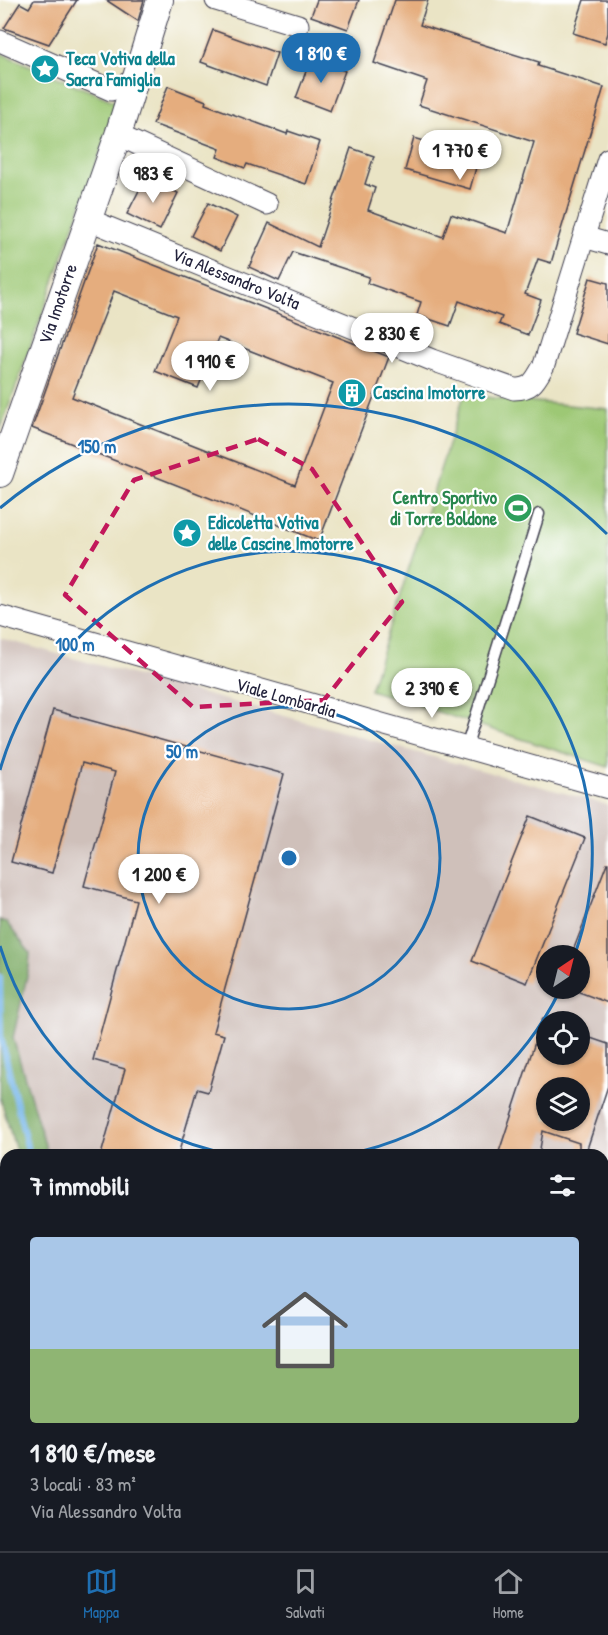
<!DOCTYPE html>
<html lang="it">
<meta charset="utf-8">
<style>
body{margin:0;font-family:"Patrick Hand",sans-serif;background:#242831;color:#f1f3f6;height:100vh;display:flex;flex-direction:column;font-size:22px;white-space:nowrap}
*{box-sizing:border-box;margin:0}
p{font-size:20px;color:#9ea1a6}
.icon{flex:none;width:33px;height:33px;fill:none;stroke:currentColor;stroke-width:2;stroke-linecap:round;stroke-linejoin:round}
.map{position:relative;flex:1;overflow:hidden}
.panel{position:absolute;left:0px;top:1149px;width:609px;height:402px;display:flex;flex-direction:column;background:#171b24;border-radius:18px 18px 0 0;box-shadow:0 2px 4px #0004}
.panel>*{flex:none}
.needle{width:39px;rotate:35deg}
.controls{position:absolute;left:536px;top:945px;display:grid;gap:12px}
.controls a{display:grid;place-items:center;width:54px;height:54px;border-radius:50%;background:#171b24;box-shadow:0 2px 4px #0004;font-size:30px}
.price{position:absolute;translate:-50% -51px;padding:0 14px;border-radius:21px;background:#fff;color:#222;font-size:20px;line-height:39px;filter:drop-shadow(0 2px 3px #0008)}
.price::after{content:'';position:absolute;left:50%;top:36px;width:18px;height:14px;margin-left:-9px;background:inherit;clip-path:polygon(0 0,100% 0,50% 100%)}
.price.on{background:#1f6fb2;color:#fff}
ul{padding:0;list-style:none}
li{display:grid;align-content:center;gap:12px;height:318px;padding:0 30px}
li span{display:grid;place-items:center;height:186px;border-radius:6px;color:#555}
li>.icon{margin-inline-start:auto}
span .icon{width:108px;height:108px;fill:#fffc;stroke-width:1}
li b{font-size:26px}
h2{display:flex;justify-content:space-between;align-items:center;height:72px;padding:0 30px;font-size:26px}
.tab-bar{display:flex;justify-content:space-around;align-items:center;height:84px;border-top:2px solid #363941;background:#171b24;font-size:16px;color:#9ea1a6}
.tab-bar a{display:grid;justify-items:center;gap:3px}
.tab-bar .on{color:#1f6fb2}
.map>svg:first-child{display:block}
</style>
<div class="map">
<svg width="608" height="1551" viewBox="0 0 608 1551">
<rect width="100%" height="100%" fill="#fff"/>
<filter id="ink" filterUnits="userSpaceOnUse"><feTurbulence type="fractalNoise" baseFrequency=".0167" numOctaves="2"/><feDisplacementMap in="SourceGraphic" scale="12" xChannelSelector="R" yChannelSelector="G"/><feConvolveMatrix kernelMatrix="1 2 1 2 8 2 1 2 1" color-interpolation-filters="sRGB"/></filter>
<filter id="wash" filterUnits="userSpaceOnUse"><feTurbulence type="fractalNoise" baseFrequency=".008" numOctaves="4" result="noise"/><feDisplacementMap in="SourceGraphic" scale="24" xChannelSelector="R" yChannelSelector="G"/><feGaussianBlur stdDeviation="1.35" result="paint"/><feColorMatrix in="noise" values="0 0 0 0 0 0 0 0 0 0 0 0 0 0 0 0 0 1.4 0 .05"/><feComposite in="paint" operator="in"/></filter>
<g filter="url(#wash)">
<rect width="100%" height="100%" fill="#eae4c5"/>
<path fill="#cfc0ba" fill-rule="evenodd" d="M 0,638 L 608,805 L 608,1490 L 603,1489 L 603,1155 L 48,1155 L 13,1038 L 7,923 L 0,920 ZM 546,956 L 579,956 L 579,988 L 546,988 ZM 546,1022 L 579,1022 L 579,1054 L 546,1054 ZM 546,1088 L 579,1088 L 579,1120 L 546,1120 Z"/>
<g fill="#9dc875" stroke="#607558" stroke-width="1.5">
<polygon points="0,53 118,103 0,431"/>
<polygon points="464,395 608,409 608,767 370,690"/>
</g>
<g fill="#7eac66" stroke="#506750" stroke-width="1.5">
<polygon points="0,920 7,923 30,953 29,967 13,1038 48,1155 17,1155 0,1097"/>
<polygon points="603,1489 608,1490 608,1529 603,1529"/>
<polygon points="155,1545 184,1545 185,1547 193,1545 292,1545 269,1551 161,1551 156,1549"/>
</g>
<g fill="none" stroke-linecap="round" stroke-linejoin="round">
<g stroke="#74b5e9" stroke-width="6">
<polyline points="0,977 1,1037 29,1155"/>
<polyline points="603,1502 608,1502"/>
<polyline points="169,1545 172,1551"/>
<polyline points="198,1551 220,1545"/>
</g>
</g>
<g id="blocks">
<g fill="#e5ad7e" fill-rule="evenodd">
<polygon points="34,0 77,0 49,44 4,28 20,3 29,8"/>
<polygon points="106,0 144,0 138,21"/>
<polygon points="317,0 359,0 348,29 311,16"/>
<polygon points="395,0 428,0 420,25 539,62 538,66 604,87 551,263 538,259 525,294 541,300 528,335 499,324 502,317 459,301 450,326 417,315 421,302 367,283 369,277 293,252 279,281 249,267 269,223 318,247 351,148 374,156 365,184 375,188 368,210 443,237 451,214 507,233 534,142 419,105 427,81 374,63"/>
<polygon points="584,0 608,0 608,33 605,43 573,33"/>
<polygon points="213,30 277,53 266,86 201,62"/>
<polygon points="311,58 345,71 330,111 296,98"/>
<polygon points="168,86 206,101 205,104 287,134 288,131 320,142 306,184 247,164 245,168 217,157 220,149 153,124"/>
<polygon points="414,138 479,157 470,189 405,170"/>
<polygon points="146,177 178,193 160,230 127,214"/>
<polygon points="208,203 237,217 220,251 191,236"/>
<path d="M 98,243 L 389,357 L 319,541 L 32,428 ZM 114,291 L 177,316 L 155,371 L 198,388 L 218,338 L 333,383 L 295,485 L 72,397 Z"/>
<polygon points="590,278 608,283 608,344 573,333"/>
<polygon points="53,710 284,774 213,1032 224,1035 208,1092 197,1089 178,1155 101,1155 125,1069 93,1060 136,900 84,886 115,772 82,763 52,873 11,862"/>
<polygon points="530,816 585,838 527,983 472,961"/>
<polygon points="607,863 608,863 608,1003 579,992 579,956 571,956"/>
<path d="M 543,1018 L 546,1019 L 546,1054 L 579,1054 L 579,1034 L 608,1044 L 608,1086 L 585,1155 L 579,1155 L 579,1143 L 543,1131 L 539,1155 L 498,1155 ZM 546,1088 L 579,1088 L 579,1120 L 546,1120 Z"/>
</g>
</g>
</g>
<g filter="url(#ink)">
<use href="#blocks" fill-opacity="0" stroke="#403f50" stroke-width="1.5"/>
<g fill="none" stroke-linecap="round" stroke-linejoin="round">
<g stroke="#403f50" stroke-width="13">
<polyline id="service" points="466,748 539,514"/>
</g>
<g stroke="#403f50" stroke-width="23">
<g id="minor">
<polyline points="216,0 298,25"/>
<polyline points="0,41 111,90 136,80"/>
<polyline points="118,135 267,204"/>
<path d="M 87,219 L 432,360 L 514,389 C 532,389 535,381 544,365 L 608,159"/>
<polyline points="585,233 591,239 608,244"/>
<polyline points="0,616 608,788"/>
<polyline points="603,1205 608,1204"/>
</g>
</g>
<g stroke="#403f50" stroke-width="28">
<polyline id="tertiary" points="0,474 118,135 160,0"/>
</g>
<use href="#service" stroke="#fff" stroke-width="10"/>
<use href="#minor" stroke="#fff" stroke-width="21"/>
<use href="#tertiary" stroke="#fff" stroke-width="26"/>
</g>
</g>
<path fill="none" stroke="#c2185b" stroke-width="4.5" stroke-dasharray="12 8" stroke-linejoin="round" d="M 258,439 L 312,469 L 402,602 L 324,700 L 193,707 L 65,595 L 134,480 Z"/>
<g fill="none" stroke="#1f6fb2" stroke-width="3">
<circle cx="289" cy="858" r="151"/>
<path d="M560 990A302 302 0 0 1 344 1155M234 1155A302 302 0 0 1 0 946M0 770A302 302 0 1 1 575 954"/>
<path d="M0 508A454 454 0 0 1 607 534"/>
</g>
<defs>
<g id="sight-disc" transform="scale(1.5)"><circle r="9.5" fill="#0f9aa8" stroke="#fff"/><path d="M0-6L1.8-2.2L6-1.7L2.9 1.2L3.7 5.4L0 3.3L-3.7 5.4L-2.9 1.2L-6-1.7L-1.8-2.2Z" fill="#fff"/></g>
<g id="building-disc" transform="scale(1.5)"><circle r="9.5" fill="#0f9aa8" stroke="#fff"/><path d="M-4-6H4V6H1V3H-1V6H-4ZM-2.5-4.3h1.7v1.8h-1.7ZM.8-4.3h1.7v1.8H.8ZM-2.5-1h1.7V.8h-1.7ZM.8-1h1.7V.8H.8Z" fill="#fff"/></g>
<g id="stadium-disc" transform="scale(1.5)"><circle r="9.5" fill="#2e9e5b" stroke="#fff"/><path d="M0-5a6.5 5 0 1 0 0 10a6.5 5 0 1 0 0-10ZM-3.5-1.8h7v3.6h-7Z" fill="#fff"/></g>
</defs>
<g fill-rule="evenodd">
<use href="#sight-disc" x="45" y="69"/>
<use href="#building-disc" x="352" y="393"/>
<use href="#stadium-disc" x="518" y="508"/>
<use href="#sight-disc" x="187" y="533"/>
</g>
<g text-anchor="middle" stroke-width="4.5" stroke-linejoin="round" paint-order="stroke">
<g font-size="18" font-weight="bold" fill="#0d838f" stroke="#fff" text-anchor="start">
<text x="66" y="65">Teca Votiva della<tspan x="66" dy="21">Sacra Famiglia</tspan></text>
<text x="373" y="399">Cascina Imotorre</text>
<text x="208" y="529">Edicoletta Votiva<tspan x="208" dy="21">delle Cascine Imotorre</tspan></text>
</g>
<g font-size="18" fill="#22223b" stroke="#fff">
<text transform="translate(236 279) rotate(22)" y="6">Via Alessandro Volta</text>
<text transform="translate(58 304) rotate(-71)" y="6">Via Imotorre</text>
<text transform="translate(286 698) rotate(16)" y="6">Viale Lombardia</text>
</g>
<g font-size="18" font-weight="bold" fill="#27864d" stroke="#fff" text-anchor="end">
<text x="497" y="504">Centro Sportivo<tspan x="497" dy="21">di Torre Boldone</tspan></text>
</g>
</g>
<circle cx="289" cy="858" r="9" fill="#1f6fb2" stroke="#fff" stroke-width="3"/>
<g font-size="18" text-anchor="middle" font-weight="bold" fill="#1f6fb2" stroke="#fff" stroke-width="4.5" stroke-linejoin="round" paint-order="stroke">
<text x="97" y="453">150 m</text>
<text x="75" y="651">100 m</text>
<text x="182" y="758">50 m</text>
</g>
</svg>
<div class="controls">
<a><svg class="needle" viewBox="-14 -14 28 28"><path d="M0-13l5 13h-10z" fill="#e53935"/><path d="M0 13l5-13h-10z" fill="#9ea1a6"/></svg></a>
<a><svg class="icon" aria-label="locate" viewBox="0 0 24 24"><circle cx="12" cy="12" r="6"/><path d="M12 2v4M12 18v4M2 12h4M18 12h4"/></svg></a>
<a><svg class="icon" aria-label="layers" viewBox="0 0 24 24"><path d="M12 4l9 5-9 5-9-5zM3 14l9 5 9-5"/></svg></a>
</div>
<b class="price on" style="left:321px;top:84px">1 810 €</b>
<b class="price" style="left:460px;top:181px">1 770 €</b>
<b class="price" style="left:153px;top:204px">983 €</b>
<b class="price" style="left:392px;top:364px">2 830 €</b>
<b class="price" style="left:210px;top:392px">1 910 €</b>
<b class="price" style="left:432px;top:719px">2 390 €</b>
<b class="price" style="left:159px;top:905px">1 200 €</b>
<section class="panel">
<h2>7 immobili<svg class="icon" aria-label="filters" viewBox="0 0 24 24"><path d="M4 7h16M4 17h16"/><circle cx="9" cy="7" r="2"/><circle cx="15" cy="17" r="2"/></svg></h2>
<ul>
<li><span style="background:linear-gradient(#a9c7e8 60%,#8fb573 0)"><svg class="icon" aria-label="home" viewBox="0 0 24 24"><path d="M3 11l9-7 9 7M6 9v11h12V9"/></svg></span><div><b>1 810 €/mese</b><p>3 locali · 83 m²</p><p>Via Alessandro Volta</p></div></li>
</ul>
</section>
</div>
<nav class="tab-bar">
<a class="on"><svg class="icon" aria-label="map" viewBox="0 0 24 24"><path d="M3 6l6-2 6 2 6-2v14l-6 2-6-2-6 2zM9 4v14M15 6v14"/></svg>Mappa</a>
<a><svg class="icon" aria-label="saved" viewBox="0 0 24 24"><path d="M7 4h10v16l-5-4-5 4z"/></svg>Salvati</a>
<a><svg class="icon" aria-label="home" viewBox="0 0 24 24"><path d="M3 11l9-7 9 7M6 9v11h12V9"/></svg>Home</a>
</nav>
